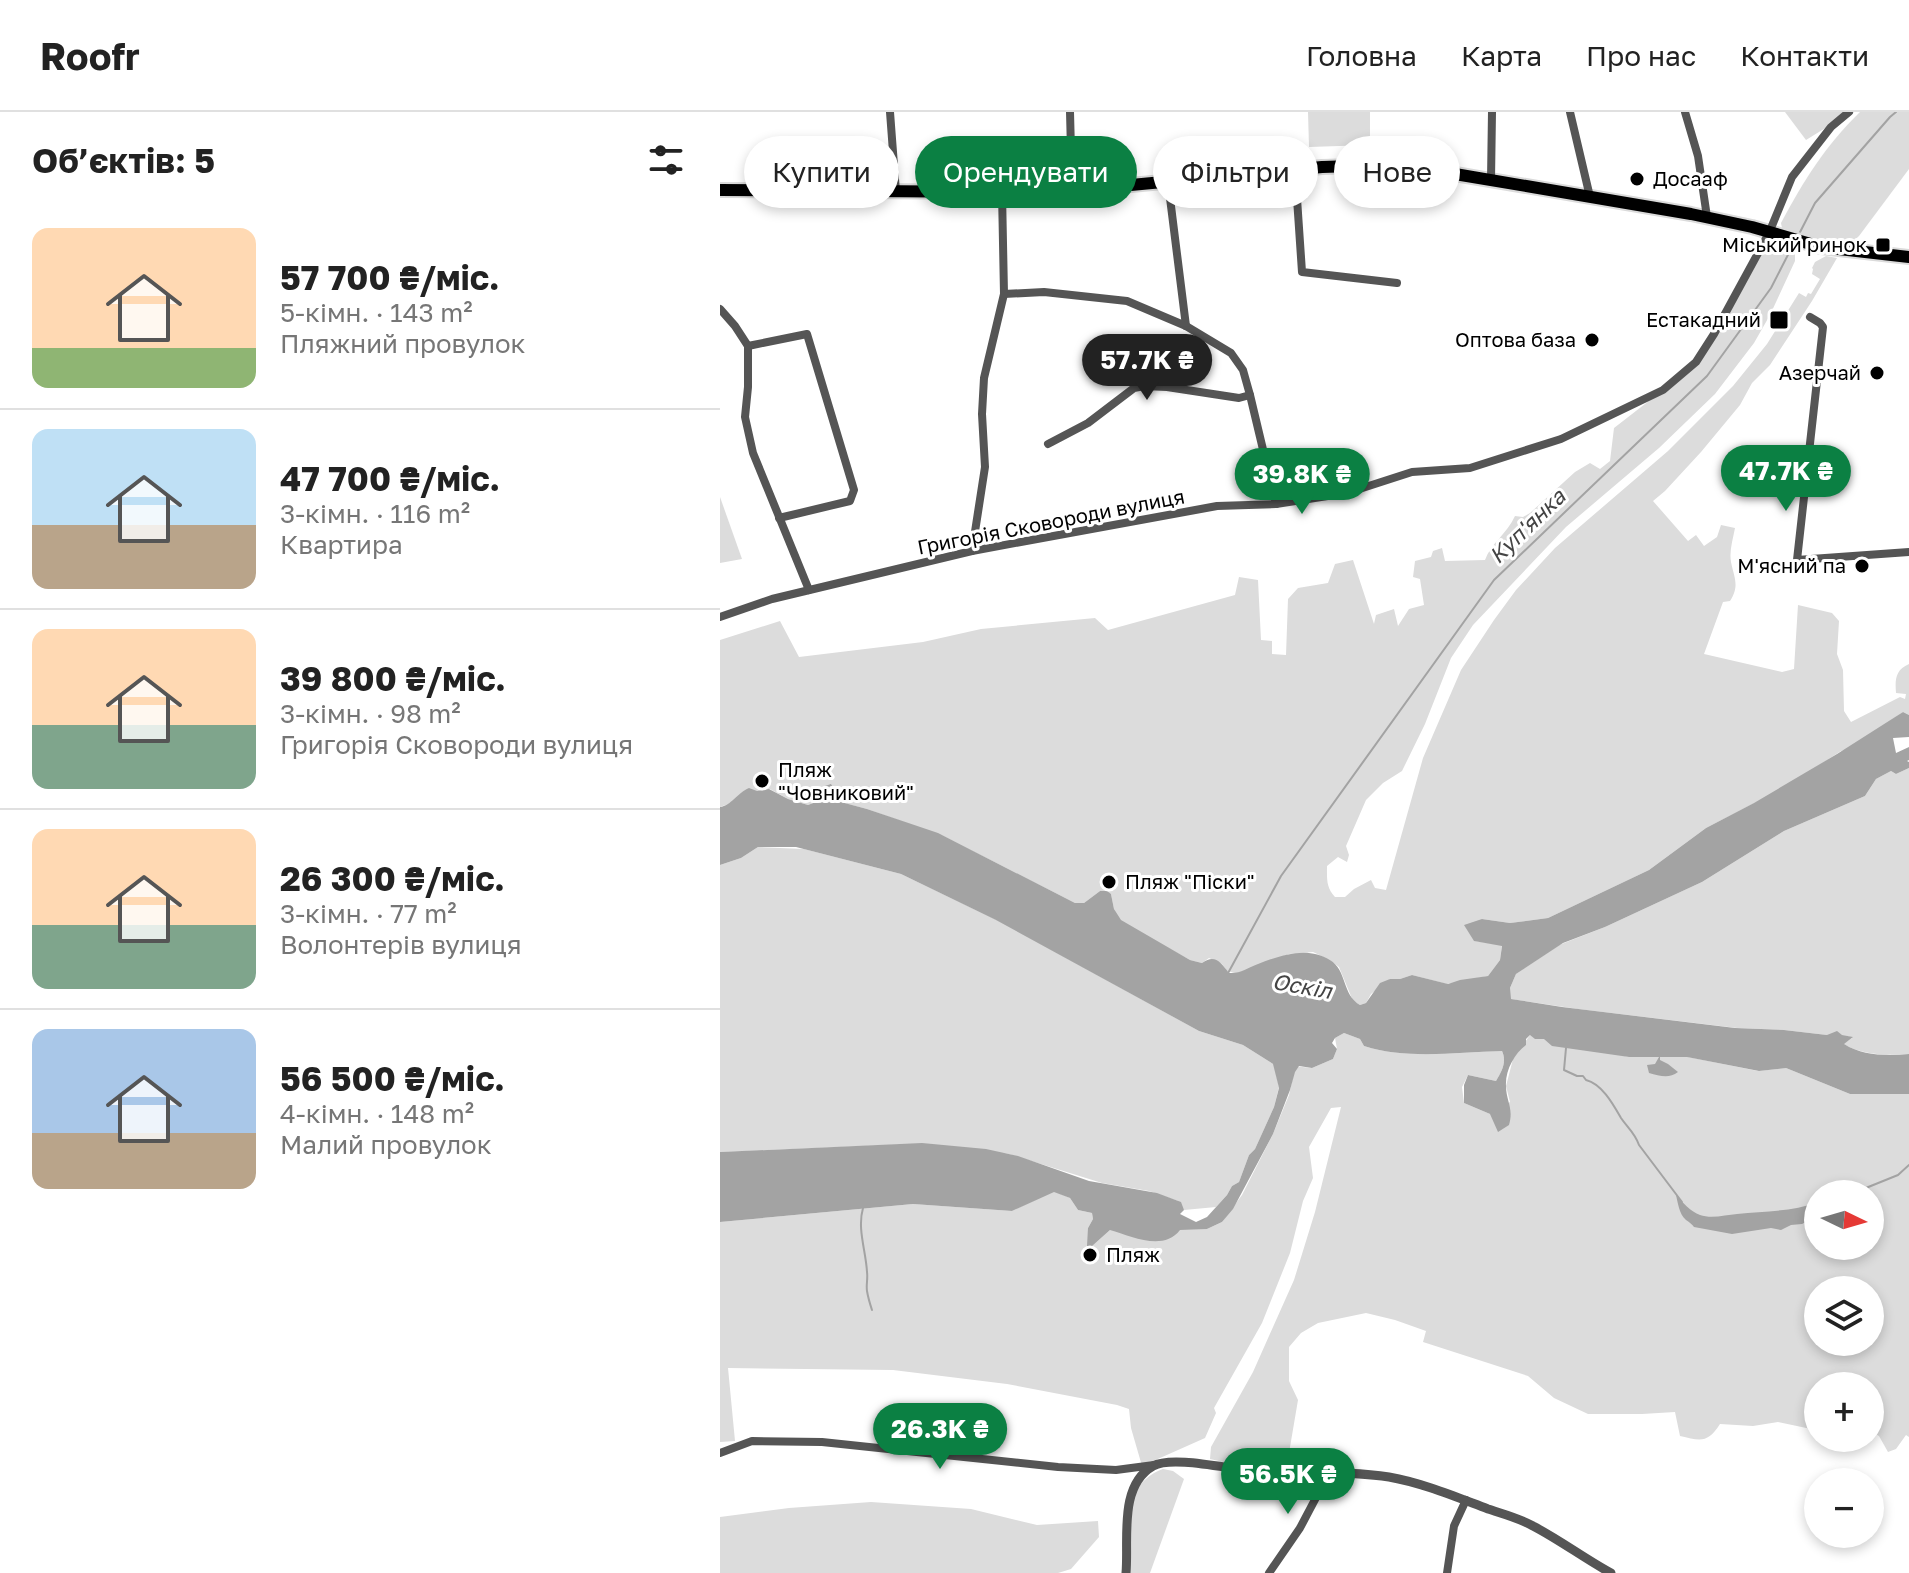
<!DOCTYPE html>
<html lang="uk">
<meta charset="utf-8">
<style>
body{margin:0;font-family:"Golos Text",sans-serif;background:#f6f6f6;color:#222;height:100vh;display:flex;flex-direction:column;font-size:30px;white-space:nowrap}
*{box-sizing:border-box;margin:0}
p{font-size:26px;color:#767676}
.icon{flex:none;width:44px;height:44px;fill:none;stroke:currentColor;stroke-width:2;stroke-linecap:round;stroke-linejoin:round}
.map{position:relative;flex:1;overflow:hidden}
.drawer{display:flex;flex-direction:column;background:#fff;width:720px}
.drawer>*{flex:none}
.guide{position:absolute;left:24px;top:24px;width:760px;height:72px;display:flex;gap:16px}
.needle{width:52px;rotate:95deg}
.tools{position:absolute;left:1084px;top:1068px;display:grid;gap:16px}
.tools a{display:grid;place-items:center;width:80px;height:80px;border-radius:50%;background:#fff;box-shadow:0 4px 12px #0003;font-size:40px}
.price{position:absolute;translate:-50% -68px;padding:0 18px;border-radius:28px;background:#0b8043;color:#fff;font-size:26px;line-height:52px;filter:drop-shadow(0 2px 4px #0008)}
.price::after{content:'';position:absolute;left:50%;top:48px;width:24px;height:18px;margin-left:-12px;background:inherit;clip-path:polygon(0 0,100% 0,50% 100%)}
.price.active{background:#222;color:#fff}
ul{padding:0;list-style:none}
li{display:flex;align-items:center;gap:24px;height:200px;padding:0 32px}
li+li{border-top:2px solid #e0e0e0}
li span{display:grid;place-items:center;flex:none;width:224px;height:160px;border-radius:16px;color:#555}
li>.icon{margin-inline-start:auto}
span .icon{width:96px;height:96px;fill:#fffc;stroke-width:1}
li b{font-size:34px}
h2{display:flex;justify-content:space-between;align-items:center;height:96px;padding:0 32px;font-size:34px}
.chip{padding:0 28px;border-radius:36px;background:#fff;box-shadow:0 4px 12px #0003;font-size:28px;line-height:72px}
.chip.active{background:#0b8043;color:#fff}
header{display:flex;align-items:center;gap:48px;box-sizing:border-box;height:112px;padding:0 40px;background:#fff;border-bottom:2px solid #e0e0e0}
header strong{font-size:38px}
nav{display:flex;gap:44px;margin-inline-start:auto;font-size:28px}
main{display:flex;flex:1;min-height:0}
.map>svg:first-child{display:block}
</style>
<header>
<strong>Roofr</strong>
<nav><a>Головна</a><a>Карта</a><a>Про нас</a><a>Контакти</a></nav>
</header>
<main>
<section class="drawer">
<h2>Об’єктів: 5<svg class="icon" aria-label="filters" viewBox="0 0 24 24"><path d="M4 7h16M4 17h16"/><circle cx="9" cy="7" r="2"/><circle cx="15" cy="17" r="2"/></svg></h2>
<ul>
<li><span style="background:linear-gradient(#ffd9b3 75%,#8fb573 0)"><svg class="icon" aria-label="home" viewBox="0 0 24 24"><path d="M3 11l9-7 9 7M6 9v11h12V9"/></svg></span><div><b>57 700 ₴/міс.</b><p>5-кімн. · 143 m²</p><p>Пляжний провулок</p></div></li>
<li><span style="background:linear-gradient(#bfe0f5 60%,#b9a48a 0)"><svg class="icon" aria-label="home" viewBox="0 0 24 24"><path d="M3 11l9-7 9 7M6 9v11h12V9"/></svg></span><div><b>47 700 ₴/міс.</b><p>3-кімн. · 116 m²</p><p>Квартира</p></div></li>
<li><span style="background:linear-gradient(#ffd9b3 60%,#7fa58c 0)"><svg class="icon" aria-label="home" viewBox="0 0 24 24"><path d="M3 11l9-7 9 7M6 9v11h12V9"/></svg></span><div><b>39 800 ₴/міс.</b><p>3-кімн. · 98 m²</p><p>Григорія Сковороди вулиця</p></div></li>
<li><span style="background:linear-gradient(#ffd9b3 60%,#7fa58c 0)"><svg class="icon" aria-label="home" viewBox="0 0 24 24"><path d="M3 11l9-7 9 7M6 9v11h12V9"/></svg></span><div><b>26 300 ₴/міс.</b><p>3-кімн. · 77 m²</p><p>Волонтерів вулиця</p></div></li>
<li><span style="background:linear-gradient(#a9c7e8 65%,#b9a48a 0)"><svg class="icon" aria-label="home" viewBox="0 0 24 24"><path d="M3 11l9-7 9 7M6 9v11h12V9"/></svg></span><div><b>56 500 ₴/міс.</b><p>4-кімн. · 148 m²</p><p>Малий провулок</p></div></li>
</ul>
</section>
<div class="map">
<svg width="1189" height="1461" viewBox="0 0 1189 1461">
<rect width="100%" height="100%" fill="#fff"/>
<g fill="#dcdcdc" fill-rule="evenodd">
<polygon points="588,0 650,0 650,33 589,35"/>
<polygon points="1065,0 1126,0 1107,15 1086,28"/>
<path d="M 1140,0 L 1189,0 L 1189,57 L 1139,124 L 1128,134 L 1066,120 L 1062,116 L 1061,111 C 1084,68 1105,34 1140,0 Z"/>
<path d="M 1043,132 L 1062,133 L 1075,138 L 1075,149 L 1050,203 L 1034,231 L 995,282 L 939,336 L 846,415 L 753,513 L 731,546 L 705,612 L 682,659 L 663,671 L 646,688 L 626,734 L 629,743 L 627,750 L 618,745 L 607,754 C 607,767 606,775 615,785 L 625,785 L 634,777 L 651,768 L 655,776 L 666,778 L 703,646 L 741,558 L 774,508 L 796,478 L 835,436 L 948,339 L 1013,274 L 1047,232 L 1079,181 L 1086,185 L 1088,181 L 1091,182 L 1100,167 L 1092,162 L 1093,157 L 1092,156 L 1095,150 L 1106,144 L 1117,146 L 1092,189 L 1050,253 L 1032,271 L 1020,293 L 981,340 L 945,379 L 933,389 L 968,429 L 976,423 L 984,434 L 997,425 L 1001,413 L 1015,416 C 1013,427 1009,439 1011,450 C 1014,465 1020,474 1010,489 L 1003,490 L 984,542 L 1062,560 L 1074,557 L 1078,493 L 1112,501 L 1119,509 L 1117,542 L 1123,558 L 1124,599 L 1131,610 L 1180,585 L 1185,587 L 1186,582 L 1176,581 C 1175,568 1175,558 1189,552 L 1189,603 L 1183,600 L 1132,636 L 1121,639 L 1064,676 L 986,716 L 929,758 L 828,806 L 790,811 L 762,807 L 755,829 L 782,833 L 780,848 L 768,864 L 727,872 L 692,863 L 680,867 L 670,867 L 651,882 L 646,891 L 640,893 L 633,889 L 619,855 L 610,848 L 593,840 L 569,842 L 519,862 L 507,859 L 502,852 L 489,846 L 482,851 L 470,848 L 399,809 L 394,797 L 391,782 L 380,779 L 364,791 L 355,791 L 223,724 L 147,697 L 116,689 L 115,679 L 105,674 L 101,688 L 88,693 L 68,687 L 50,677 L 0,695 L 0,528 L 60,509 L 79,545 L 203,530 L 261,517 L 375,506 L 388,518 L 515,483 L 519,465 L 538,468 L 541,528 L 552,529 L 552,542 L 566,543 L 568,487 L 578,476 L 608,471 L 615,452 L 633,448 L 654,512 L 656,503 L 674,497 L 678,514 L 689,497 L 704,493 L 700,467 L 693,465 L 695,449 L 711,445 L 713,439 L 722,436 L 725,449 L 765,448 C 771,431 787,422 795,404 L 803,405 L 810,401 L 855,360 L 870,351 L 880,357 L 890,349 L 894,316 L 943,278 L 976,249 Z"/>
<polygon points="0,385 22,447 0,451"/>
<path d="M 1189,656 L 1189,942 C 1167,944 1143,943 1123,932 L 1132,926 L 1128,924 L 1107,923 L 1064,918 L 1017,916 L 858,897 L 790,887 L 790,876 L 796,862 L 839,833 L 885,815 L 982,770 L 1064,719 L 1145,684 L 1156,667 L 1171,659 L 1176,662 Z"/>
<path d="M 38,735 L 84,737 L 181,762 L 283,811 L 479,919 L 523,933 L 553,952 L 592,956 L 613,947 L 617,937 L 615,926 L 624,921 L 640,927 L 644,934 C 688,948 738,940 782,939 C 787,950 782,959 776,969 L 748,963 L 742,975 L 744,991 L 770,1002 L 790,990 L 786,974 L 793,947 L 810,923 L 909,945 L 968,945 L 1038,959 L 1066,956 L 1130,982 L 1189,982 L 1189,1325 L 1186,1323 L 1176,1337 L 1168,1340 L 1159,1324 L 1150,1319 L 1150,1274 L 1098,1274 L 1098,1316 L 1091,1317 L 1058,1310 L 1033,1314 L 1000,1312 C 988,1331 981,1329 960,1324 L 955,1300 L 922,1302 L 868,1302 L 834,1286 L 808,1264 L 703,1230 L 706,1219 L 675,1208 L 646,1201 L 598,1211 L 581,1221 L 569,1235 L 569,1269 L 578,1288 L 569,1341 L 548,1360 L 490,1347 L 491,1335 L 533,1260 L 574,1168 L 595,1100 L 621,995 L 611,996 L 589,1035 L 593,1066 L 583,1089 L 570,1141 L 542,1211 L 494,1296 L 496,1301 L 485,1326 L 422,1354 L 411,1316 L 409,1297 L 397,1293 L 287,1272 L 173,1258 L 8,1256 L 15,1329 L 0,1330 L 0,1110 L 193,1092 L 292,1099 L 334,1079 L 350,1086 L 358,1098 L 372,1101 L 373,1107 L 368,1116 L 371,1135 L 390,1118 L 487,1117 L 502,1110 L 522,1083 L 553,1022 L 569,983 L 573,965 L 554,953 L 559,975 L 554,995 L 535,1037 L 529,1043 L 519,1070 L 512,1074 L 507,1083 L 496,1095 L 464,1098 L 458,1089 L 429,1079 L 382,1071 L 289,1042 L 192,1032 L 0,1040 L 0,753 L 21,746 ZM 1098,1082 L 1150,1082 L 1150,1134 L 1098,1134 ZM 1098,1178 L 1150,1178 L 1150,1230 L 1098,1230 Z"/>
<path d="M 443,1357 L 453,1359 L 464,1367 L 430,1461 L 407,1461 C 408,1442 408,1400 414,1383 C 419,1371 431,1361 443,1357 Z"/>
<polygon points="151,1390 251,1397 317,1413 378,1409 379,1425 351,1457 338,1461 0,1461 0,1405 69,1396"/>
</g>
<g fill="#a3a3a3">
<path d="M 1183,600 L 1189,603 L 1189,625 L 1173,626 L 1176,641 L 1189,635 L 1189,648 L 1187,649 L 1189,650 L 1189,656 L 1176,662 L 1171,659 L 1156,667 L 1145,684 L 1064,719 L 982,770 L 885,815 L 843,831 L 796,862 L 790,876 L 791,887 L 842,895 L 1015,916 L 1064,918 L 1107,923 L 1117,919 L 1122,923 L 1133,925 L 1124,932 C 1143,944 1167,944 1189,942 L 1189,982 L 1130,982 L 1066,956 L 1039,959 L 967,945 L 940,945 L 940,948 L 948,952 L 958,960 C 949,967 940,964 929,961 L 927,953 L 935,952 L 939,945 L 909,945 L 832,934 L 824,927 L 815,927 L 810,923 L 806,927 L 806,933 C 794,942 785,959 786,974 C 786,989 794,996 789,1013 L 778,1020 L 770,1002 L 744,991 L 744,973 L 748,963 L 776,969 C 782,959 787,950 782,939 C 737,940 688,948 644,934 L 640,927 L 624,921 L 615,926 L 612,931 L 617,937 L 613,947 L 592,956 L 579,954 L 575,960 L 570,978 L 553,1022 L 513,1097 L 502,1110 L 487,1117 L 460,1118 C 443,1140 411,1124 390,1118 L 371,1135 L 367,1134 L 368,1116 L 373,1107 L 372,1101 L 358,1098 L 350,1086 L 334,1080 L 292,1099 L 193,1092 L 0,1110 L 0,1040 L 202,1031 L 266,1037 L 298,1044 L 369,1069 L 437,1081 L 461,1090 L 464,1098 L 460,1102 L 476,1110 L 487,1105 L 507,1083 L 512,1074 L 519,1070 L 529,1043 L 535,1037 L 554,995 L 559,976 L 553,952 L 523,933 L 479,919 L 276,808 L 181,762 L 76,735 L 38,735 L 21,746 L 0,753 L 0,695 C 11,694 17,681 29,676 L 37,679 L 49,677 L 68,687 L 88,693 L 101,688 L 105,674 L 111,672 L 115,679 L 117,689 L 147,697 L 218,721 L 355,791 L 364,791 L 380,779 L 387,779 L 391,782 L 394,797 L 401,808 L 470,848 L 482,851 C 495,842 500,850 509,861 C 520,862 527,856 538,852 C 561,843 588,834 610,848 C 627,858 622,883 640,893 L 646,891 L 660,871 L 670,867 L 680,867 L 692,863 L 728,872 L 740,868 L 768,864 L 780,848 L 782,834 L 754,829 L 744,813 L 762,807 L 790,811 L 828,806 L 929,758 L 986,716 L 1034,691 L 1117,642 Z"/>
<path d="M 956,1083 C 962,1090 971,1100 980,1103 C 991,1107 1006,1103 1017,1102 C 1044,1099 1072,1100 1098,1090 L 1098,1106 L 1091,1107 L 1082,1112 L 1071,1113 L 1061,1118 L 1051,1116 L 1012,1122 L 974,1115 C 972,1112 969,1110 966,1108 C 959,1102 958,1091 956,1083 Z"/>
</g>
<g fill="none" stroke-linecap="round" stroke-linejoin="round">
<g stroke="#a3a3a3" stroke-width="2">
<polyline points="1078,124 1095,91 1170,5 1176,0"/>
<polyline points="507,863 561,764 774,468 987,264 1051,176 1073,133"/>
<path d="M 846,936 L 844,958 L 857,964 L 863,964 L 866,968 C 882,972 893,992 901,1006 C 907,1015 915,1021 919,1033 L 962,1090"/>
<polyline points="1131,1082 1178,1063 1189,1053"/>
<path d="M 143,1096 C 137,1117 146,1139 147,1160 C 148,1166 146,1173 147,1179 C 148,1185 150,1192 152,1198"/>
</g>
<g stroke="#dbdbdb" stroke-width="16">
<polyline id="primary" points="0,78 282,80 379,76 602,55 665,53 735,62 971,102 1032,115 1101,135 1189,145"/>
</g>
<g stroke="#555" stroke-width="8">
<polyline points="170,0 176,80"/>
<polyline points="350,0 352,77"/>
<polyline points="850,0 870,85"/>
<polyline points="965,0 978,44 987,105"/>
<polyline points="575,57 582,160 677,171"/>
<polyline points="771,68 772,0"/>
<polyline points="448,70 466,214"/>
<polyline points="284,182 324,180 407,189 466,214 511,241 523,258 530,283 556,392"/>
<polyline points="0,197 15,214 28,234 28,275 25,305 33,341 89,478"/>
<polyline points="1090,205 1100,211 1103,215 1077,448 1189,440"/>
<polyline points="28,234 87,222 134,378 130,389 59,406"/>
<polyline points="328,332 368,311 414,276 424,274 447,275 519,286 530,283"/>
<polyline points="252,439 265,355 262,302 264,266 284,182 282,80"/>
<polyline points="0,505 52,487 252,439 497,394 556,392 627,381 692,360 750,356 841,327 943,278 976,250 994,222 1049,121 1072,65 1111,15 1129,0"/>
<polyline points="0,1341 32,1329 102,1330 338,1355 396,1358 434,1353"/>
<polyline points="549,1461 580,1416 609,1361"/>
<polyline points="727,1461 734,1414 746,1388"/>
</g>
<path stroke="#555" stroke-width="9" d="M 406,1461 C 409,1428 398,1374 433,1354 C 453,1343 512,1358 536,1359 C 580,1362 626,1358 669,1365 C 703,1371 736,1385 768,1397 C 783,1402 799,1406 813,1414 C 840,1428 865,1447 891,1461"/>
<use href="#primary" stroke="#000" stroke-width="12"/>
</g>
<g fill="#000" stroke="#fff" stroke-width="3">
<circle cx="917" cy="67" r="8"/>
<rect x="1155" y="125" width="16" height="16" rx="4"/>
<rect x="1049" y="198" width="20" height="20" rx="4"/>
<circle cx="872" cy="228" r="8"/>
<circle cx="1157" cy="261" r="8"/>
<circle cx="1142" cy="454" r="8"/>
<circle cx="42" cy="669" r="8"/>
<circle cx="389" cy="770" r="8"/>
<circle cx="370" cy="1143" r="8"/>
</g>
<g text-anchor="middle" stroke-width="6" stroke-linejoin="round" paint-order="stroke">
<g font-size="20" fill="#000" stroke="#fff" text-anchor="end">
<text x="933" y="74" text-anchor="start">Досааф</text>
<text x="1147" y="140">Міський ринок</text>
<text x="1041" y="215">Естакадний</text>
<text x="856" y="235">Оптова база</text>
<text x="1141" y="268">Азерчай</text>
<text x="1126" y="461">М'ясний па</text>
<text x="58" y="665" text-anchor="start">Пляж<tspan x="58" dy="23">"Човниковий"</tspan></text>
<text x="405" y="777" text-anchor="start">Пляж "Піски"</text>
<text x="386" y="1150" text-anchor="start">Пляж</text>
</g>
<g font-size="20" fill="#000" stroke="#fff">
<text transform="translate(331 410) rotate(-11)" y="7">Григорія Сковороди вулиця</text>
</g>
<g font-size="22" font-style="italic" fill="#444" stroke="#fff">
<text transform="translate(807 414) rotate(-44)" y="8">Куп'янка</text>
<text transform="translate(582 874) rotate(10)" y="8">Оскіл</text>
</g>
</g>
</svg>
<div class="tools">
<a><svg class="needle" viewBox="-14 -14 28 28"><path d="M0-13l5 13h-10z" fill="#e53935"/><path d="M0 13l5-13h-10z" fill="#767676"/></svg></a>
<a><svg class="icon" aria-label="layers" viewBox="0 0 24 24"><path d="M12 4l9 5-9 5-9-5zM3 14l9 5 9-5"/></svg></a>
<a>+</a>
<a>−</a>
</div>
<b class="price active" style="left:427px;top:290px">57.7K ₴</b>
<b class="price" style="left:1066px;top:401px">47.7K ₴</b>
<b class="price" style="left:582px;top:404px">39.8K ₴</b>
<b class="price" style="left:220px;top:1359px">26.3K ₴</b>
<b class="price" style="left:568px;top:1404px">56.5K ₴</b>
<div class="guide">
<a class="chip">Купити</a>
<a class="chip active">Орендувати</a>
<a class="chip">Фільтри</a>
<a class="chip">Нове</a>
</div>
</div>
</main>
